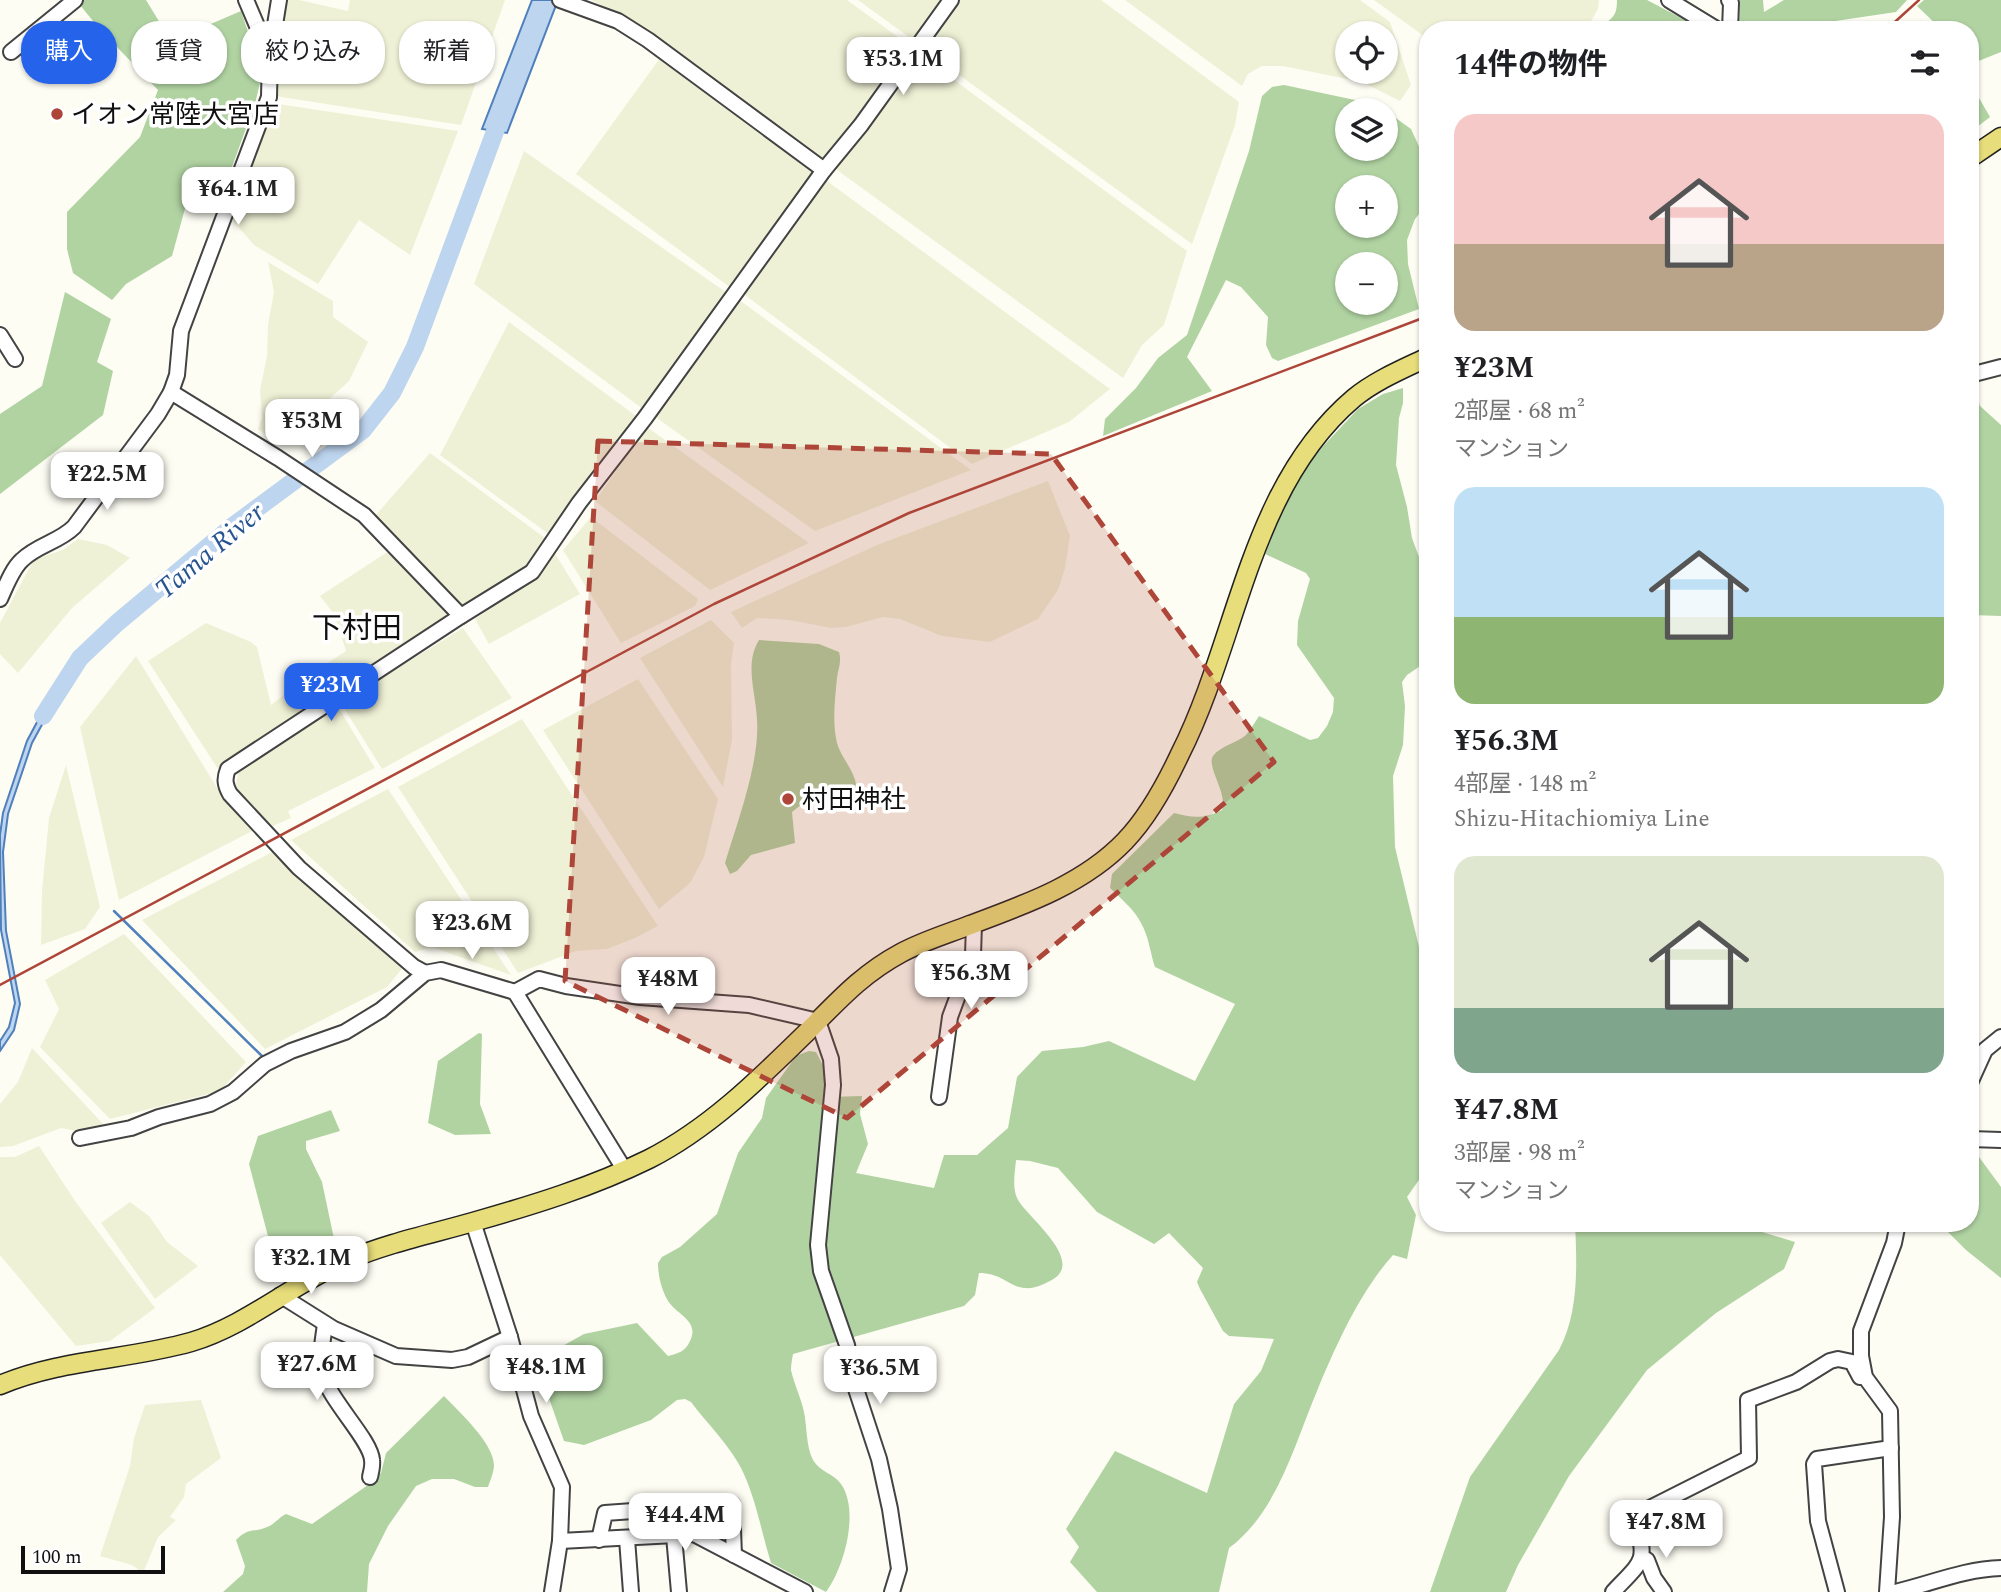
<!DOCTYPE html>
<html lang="ja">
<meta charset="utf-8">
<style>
body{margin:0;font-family:Spectral,"Noto Sans JP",serif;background:#f2f2f2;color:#202124;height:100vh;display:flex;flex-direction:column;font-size:26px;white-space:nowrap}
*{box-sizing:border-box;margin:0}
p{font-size:23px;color:#757577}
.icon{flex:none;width:38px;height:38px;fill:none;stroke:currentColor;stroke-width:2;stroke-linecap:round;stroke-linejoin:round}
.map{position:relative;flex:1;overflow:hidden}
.details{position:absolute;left:1419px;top:21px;width:560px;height:1211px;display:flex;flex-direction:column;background:#fff;border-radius:28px;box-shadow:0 2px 5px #0004}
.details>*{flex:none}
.hud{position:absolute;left:21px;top:21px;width:665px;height:63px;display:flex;gap:14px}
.controls{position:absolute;left:1335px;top:21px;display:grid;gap:14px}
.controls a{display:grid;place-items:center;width:63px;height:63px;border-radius:50%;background:#fff;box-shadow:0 2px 5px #0004;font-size:35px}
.scale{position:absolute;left:21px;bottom:18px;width:144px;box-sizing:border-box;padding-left:7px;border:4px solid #101010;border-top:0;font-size:19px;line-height:24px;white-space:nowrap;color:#101010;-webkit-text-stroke:5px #fff;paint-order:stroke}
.price{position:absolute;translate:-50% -60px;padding:0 16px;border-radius:14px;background:#fff;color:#222;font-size:23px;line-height:46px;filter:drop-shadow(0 2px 4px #0008)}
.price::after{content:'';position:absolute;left:50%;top:42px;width:21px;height:16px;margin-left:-10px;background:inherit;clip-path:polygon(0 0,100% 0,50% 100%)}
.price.current{background:#2563eb;color:#fff}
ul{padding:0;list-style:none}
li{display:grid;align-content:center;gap:14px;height:371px;padding:0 35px}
li span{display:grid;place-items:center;height:217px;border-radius:21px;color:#555}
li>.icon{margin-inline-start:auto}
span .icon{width:126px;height:126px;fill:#fffc;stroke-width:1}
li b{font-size:30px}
h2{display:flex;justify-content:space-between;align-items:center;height:84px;padding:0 35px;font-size:30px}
.chip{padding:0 24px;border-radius:28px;background:#fff;box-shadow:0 2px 5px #0004;font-size:24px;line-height:63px}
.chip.current{background:#2563eb;color:#fff}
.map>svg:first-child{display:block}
</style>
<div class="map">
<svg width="2001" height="1592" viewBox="0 0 2001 1592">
<rect width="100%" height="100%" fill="#fdfdf4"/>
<g fill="#eff1d6" fill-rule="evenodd">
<polygon points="286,0 299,0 348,11 350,0 505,0 461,125 275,96 280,36"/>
<polygon points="591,0 847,0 909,45 823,164 626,18"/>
<polygon points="858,0 942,0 913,40"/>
<polygon points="956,0 1101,0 1239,102 1235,125 1192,244 922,48"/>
<path d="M 1125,0 L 1360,0 L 1390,22 L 1411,85 L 1400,101 L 1362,82 L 1283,66 L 1262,66 L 1248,74 L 1242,86 ZM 1348,33 L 1386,33 L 1386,72 L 1348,72 Z"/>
<polygon points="1374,0 1599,0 1598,9 1586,30 1428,30 1428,39"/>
<polygon points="916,52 1187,251 1164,325 1142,345 1123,378 833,167"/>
<polygon points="660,58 816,172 731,288 576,174"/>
<polygon points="271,103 458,131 410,255 359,220 318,284 254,245 228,215"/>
<polygon points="524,151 727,293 643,409 474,284"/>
<polygon points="827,181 1110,389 1069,422 972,464 745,295"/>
<polygon points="268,262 333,301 333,317 368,342 349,381 316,411 318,420 282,446 258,429 262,418 260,390 267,356 268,325 274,292"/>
<polygon points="738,299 971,470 815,531 654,416"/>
<polygon points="509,322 636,416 550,535 440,455"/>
<polygon points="647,427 809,543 710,590 595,501"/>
<polygon points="430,453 549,541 533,566 463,609 375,516"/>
<polygon points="1048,481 1070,536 1065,568 1058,590 1038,619 990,642 942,636 900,619 883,617 846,627 831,628 790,620 757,618 742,628 731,612 877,545"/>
<polygon points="591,517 698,599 695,606 621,643 563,550"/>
<polygon points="78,539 107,545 130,558 72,608 18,673 0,654 0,623 32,563 38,558 63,550"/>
<polygon points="389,551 445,608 446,616 440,625 335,693 320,668 346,651 334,614 320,596"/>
<polygon points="554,552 580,594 489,644 475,619 534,579"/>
<polygon points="711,620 734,643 731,664 732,740 723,787 640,658"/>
<polygon points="206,623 251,642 257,647 271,705 309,675 325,698 218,769 148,661"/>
<polygon points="463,628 512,698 382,769 341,703"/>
<polygon points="136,656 219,791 254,830 119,900 80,727"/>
<polygon points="638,679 718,799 704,857 690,883 659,909 543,730"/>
<polygon points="338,707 375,768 288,811 291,818 273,826 240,795 236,784 238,774 254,757"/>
<polygon points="522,719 658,926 635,938 607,949 576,951 518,973 398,787"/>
<polygon points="66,765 100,907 85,929 41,945 42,891 49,818"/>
<polygon points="388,789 511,975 432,947 415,952 291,840"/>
<polygon points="278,849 405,965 387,987 265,1049 142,920"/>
<polygon points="124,934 246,1062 220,1091 110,1119 40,1047 59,1009 45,980"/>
<polygon points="32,1048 105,1126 80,1132 61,1128 13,1146 0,1147 0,1104 18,1082"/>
<polygon points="39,1146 75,1201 155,1308 110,1341 76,1346 0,1255 0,1157 15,1157"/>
<polygon points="130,1202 149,1216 167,1242 198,1266 155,1299 101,1223"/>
<polygon points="201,1400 221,1458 186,1484 184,1497 170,1517 176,1520 158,1537 143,1573 132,1565 100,1556 130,1466 134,1438 145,1405"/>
</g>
<g fill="#b1d3a2" fill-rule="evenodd">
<polygon points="76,0 146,0 171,41 241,11 262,74 255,104 229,175 195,172 172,256 126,284 112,300 73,273 67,249 67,212 140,137 158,90 97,26"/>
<path d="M 1617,0 L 1647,0 L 1704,30 L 1601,30 C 1610,16 1617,20 1617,0 Z"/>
<polygon points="1740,0 1763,0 1764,12 1784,0 1907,0 1896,12 1822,23 1821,30 1739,30"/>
<polygon points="1924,0 2001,0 2001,52 1976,62 1971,57 1970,30 1942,30 1917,6"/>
<polygon points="1971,84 1990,117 1972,131 1970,128"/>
<path d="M 1284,85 L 1374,104 L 1385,110 L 1348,110 L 1348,149 L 1386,149 L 1386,111 L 1411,129 L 1428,166 L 1428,203 L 1415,219 L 1407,240 L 1408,264 L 1419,309 L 1278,361 L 1272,358 L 1266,345 L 1268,317 L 1241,287 L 1226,280 L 1187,357 L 1212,391 L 1103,436 L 1105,419 L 1136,388 L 1158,358 L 1187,335 L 1249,151 L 1262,96 L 1272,87 ZM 1348,187 L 1386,187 L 1386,226 L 1348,226 ZM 1348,264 L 1386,264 L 1386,303 L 1348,303 Z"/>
<polygon points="65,292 111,319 97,362 113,371 103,415 0,494 0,414 42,386"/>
<polygon points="1973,381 1980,406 2001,425 2001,616 1971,615 1970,382"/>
<path d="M 1403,388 L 1403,403 L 1399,418 L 1396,465 L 1407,507 L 1412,538 L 1428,582 L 1427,613 L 1419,620 L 1426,662 L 1407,675 L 1402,682 L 1405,706 L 1403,745 L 1393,776 L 1395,847 L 1425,972 L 1428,1006 L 1428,1167 L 1407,1197 L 1416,1215 L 1407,1259 L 1393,1255 C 1361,1290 1335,1347 1317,1391 C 1295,1443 1277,1513 1229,1548 L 1219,1592 L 1097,1592 L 1070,1562 L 1079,1547 L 1066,1529 L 1115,1451 L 1207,1493 L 1234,1404 L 1261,1371 L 1274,1339 L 1229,1336 L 1223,1331 L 1200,1289 L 1197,1282 L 1203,1268 L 1169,1233 L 1154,1244 L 1097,1212 L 1058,1168 L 1030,1161 L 1016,1160 C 1015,1172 1012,1186 1017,1198 C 1025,1216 1089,1262 1050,1281 C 1042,1285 1034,1289 1025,1288 C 1009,1287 1002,1273 979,1273 L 975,1295 L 964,1306 L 793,1354 C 792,1359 791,1365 791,1370 C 794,1384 801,1398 804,1412 C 807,1426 806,1447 813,1460 C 820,1472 833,1473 841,1484 C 860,1511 844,1568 826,1592 L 771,1563 C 761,1531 756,1498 741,1468 C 730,1446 706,1422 691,1402 L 685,1399 L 677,1400 L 651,1420 L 584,1445 L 564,1441 L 544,1384 L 543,1375 L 550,1353 L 584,1334 L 637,1323 L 668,1356 C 679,1353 685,1352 690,1341 C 700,1321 677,1315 668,1301 C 661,1289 658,1275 658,1263 L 662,1257 L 680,1247 L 717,1214 L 738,1153 L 762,1118 L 766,1098 L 796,1056 L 809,1051 L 816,1052 L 827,1073 L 828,1097 L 862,1096 L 860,1114 L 868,1144 L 856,1173 L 934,1188 L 944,1155 L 977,1155 L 1008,1128 L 1017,1077 L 1042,1051 L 1083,1047 L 1109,1041 L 1195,1081 L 1235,1004 L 1155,967 C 1150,952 1149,937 1141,923 C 1135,910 1120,898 1110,888 L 1112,874 L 1174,813 C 1193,818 1204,819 1222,810 C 1228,793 1206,767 1213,756 C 1220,746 1237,743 1246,735 C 1251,729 1255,722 1259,716 L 1310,740 L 1318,738 L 1327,726 L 1333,712 L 1334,698 L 1297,645 L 1298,621 L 1310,579 L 1306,573 L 1265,554 L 1282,508 L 1311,459 L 1358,409 L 1383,394 Z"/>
<path d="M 759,640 L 819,644 L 839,652 C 842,662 838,669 837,678 C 835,700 832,722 837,743 C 842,762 868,783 850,802 C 839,802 828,795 816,793 L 792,812 L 795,843 L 751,855 L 737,871 L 730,874 L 725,863 C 737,823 760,762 757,720 C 756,693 744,664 759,640 Z"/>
<polygon points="479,1033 482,1034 480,1104 491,1134 455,1135 428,1123 438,1061"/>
<polygon points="331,1110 340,1131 306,1141 306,1149 322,1182 337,1253 292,1276 278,1274 249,1164 258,1136"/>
<polygon points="1971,1146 2001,1187 2001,1278 1966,1250 1939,1223 1970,1223"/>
<path d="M 1575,1223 L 1733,1223 L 1795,1242 L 1784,1269 L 1716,1313 L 1647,1370 L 1569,1476 L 1518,1565 L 1506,1592 L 1430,1592 L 1470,1477 L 1559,1350 C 1579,1312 1577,1266 1575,1223 Z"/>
<path d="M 444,1396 C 459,1412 493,1442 494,1465 C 494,1472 490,1481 488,1487 L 475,1487 L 454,1479 L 432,1479 L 416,1486 L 388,1526 L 369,1564 L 367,1592 L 223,1592 L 243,1574 L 245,1566 L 236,1540 C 249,1527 253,1533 267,1527 C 274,1525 279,1517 286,1514 L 312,1524 L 368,1485 L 381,1473 L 386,1453 Z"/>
</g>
<g fill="#bed5ef" stroke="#4f80bc" stroke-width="2">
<polygon points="532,0 558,0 507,133 482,129"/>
<polygon points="52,694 57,697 32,743 8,814 3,852 6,931 20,1004 14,1030 0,1051 0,1041 9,1027 15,1003 1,930 0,835 3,813 27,741"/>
</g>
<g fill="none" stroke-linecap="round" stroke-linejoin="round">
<polyline stroke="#4f80bc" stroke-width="2.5" points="114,911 263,1057"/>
<polyline stroke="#bed5ef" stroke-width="18" points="43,716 80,658 117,623 233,526 363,430 392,393 415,347 503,110"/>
<g stroke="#434343" stroke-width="18">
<g id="minor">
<polyline points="246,0 269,54"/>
<polyline points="560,0 618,21 648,40 824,170"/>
<polyline points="1669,0 1718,30"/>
<polyline points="1729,0 1731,3 1730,30"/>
<polyline points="11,52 75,0"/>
<polyline points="0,335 15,359"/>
<polyline points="1970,375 2001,367"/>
<polyline points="171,392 278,458 364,515 461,616"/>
<path d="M 0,599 C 6,586 12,569 22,560 C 37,545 59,542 74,527 L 158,414 L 171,392 L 177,375 L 181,331 L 269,97 L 270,56 L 279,0"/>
<path d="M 425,973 L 414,967 L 299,868 L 230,794 C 225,785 224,779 228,769 L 461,616 L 532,572 L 579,503 L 645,418 L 824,170 L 861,125 L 951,0"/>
<polyline points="515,992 539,979 566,986 640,997 749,1005 818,1021 831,1059 833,1085 818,1245 821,1271 847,1345 855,1386 879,1459 890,1509 899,1569 892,1592"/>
<polyline points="1970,1083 1985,1050 2001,1037"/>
<polyline points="939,1097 950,1017 973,955 974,924"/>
<polyline points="80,1138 131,1128 159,1117 210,1104 233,1092 265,1064 291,1051 345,1032 381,1010 425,973 441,970 515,992 624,1169"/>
<polyline points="1970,1139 2001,1140"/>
<polyline points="473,1222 510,1337 531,1416 562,1487 560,1541 552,1592"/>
<polyline points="280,1295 334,1329 396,1356 452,1360 468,1357 510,1337"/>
<path d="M 325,1324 C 323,1340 319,1358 323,1374 C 329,1400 371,1440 372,1460 C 373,1466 371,1472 370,1477"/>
<polyline points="674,1536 679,1592"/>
<polyline points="627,1539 631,1592"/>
<polyline points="599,1540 605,1513 732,1504 734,1555"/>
<polyline points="560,1541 694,1534 805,1592"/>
<polyline points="1643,1558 1647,1560 1654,1578 1664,1592"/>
<path d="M 1613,1592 C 1647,1556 1645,1564 1636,1515 L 1749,1458 L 1748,1400 L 1796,1382 L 1830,1361 L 1838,1359 L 1852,1362 L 1860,1377 L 1865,1377"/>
<polyline points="1837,1592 1818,1521 1814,1464 1817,1459 1891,1448"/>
<polyline points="1887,1592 1892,1517 1890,1411 1865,1377 1861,1356 1861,1331 1894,1243 1898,1223"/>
<path d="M 1895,1592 C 1930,1584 1964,1569 2001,1568"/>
</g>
</g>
<g stroke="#212121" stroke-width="21">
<g id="major">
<polyline points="1970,158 2001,137"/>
<path d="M 0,1385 C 61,1359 128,1360 191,1342 C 248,1325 293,1283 348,1260 C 388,1243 431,1234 473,1222 C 533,1205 592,1187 649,1159 C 710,1128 760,1078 808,1031 C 839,1000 862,974 901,953 C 923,941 947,934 970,925 C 1024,905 1084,884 1125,841 C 1148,817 1166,784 1180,754 C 1239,637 1249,487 1354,398 C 1376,380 1403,369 1428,357"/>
</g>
</g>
<use href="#minor" stroke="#fff" stroke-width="14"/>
<use href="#major" stroke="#e7dd7a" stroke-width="18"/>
<g stroke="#ae4539" stroke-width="2.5">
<polyline points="1886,30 1919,0"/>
<polyline points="0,985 714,604 909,513 1428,316"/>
</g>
</g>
<path fill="#ae4539" fill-opacity="0.2" stroke="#ae4539" stroke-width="5" stroke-dasharray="14 9" stroke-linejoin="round" d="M 598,441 L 1051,454 L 1274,762 L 847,1118 L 565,981 Z"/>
<g fill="#ae4539" stroke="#fff" stroke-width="2.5">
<circle cx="57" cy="114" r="7"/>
<circle cx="788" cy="799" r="7"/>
</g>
<g text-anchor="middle" stroke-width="7" stroke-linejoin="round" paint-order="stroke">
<g font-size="26" fill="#101010" stroke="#fff" text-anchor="start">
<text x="71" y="123">イオン常陸大宮店</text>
<text x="802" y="808">村田神社</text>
</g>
<g font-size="28" font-style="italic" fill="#285492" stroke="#fff">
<text transform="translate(209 550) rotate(-40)" y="10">Tama River</text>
</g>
<g font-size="30" fill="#101010" stroke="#fff">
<text x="357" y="638">下村田</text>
</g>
</g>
</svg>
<div class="controls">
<a><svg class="icon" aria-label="locate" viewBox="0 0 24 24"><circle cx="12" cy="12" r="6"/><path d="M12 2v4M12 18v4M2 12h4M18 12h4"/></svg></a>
<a><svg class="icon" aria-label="layers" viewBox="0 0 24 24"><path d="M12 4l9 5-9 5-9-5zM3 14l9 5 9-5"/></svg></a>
<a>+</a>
<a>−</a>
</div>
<div class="scale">100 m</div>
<b class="price" style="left:903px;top:97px">¥53.1M</b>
<b class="price" style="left:238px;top:227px">¥64.1M</b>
<b class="price" style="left:312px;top:459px">¥53M</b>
<b class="price" style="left:107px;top:512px">¥22.5M</b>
<b class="price current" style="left:331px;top:723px">¥23M</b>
<b class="price" style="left:472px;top:961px">¥23.6M</b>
<b class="price" style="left:971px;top:1011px">¥56.3M</b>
<b class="price" style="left:668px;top:1017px">¥48M</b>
<b class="price" style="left:311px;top:1296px">¥32.1M</b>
<b class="price" style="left:317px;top:1402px">¥27.6M</b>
<b class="price" style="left:546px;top:1405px">¥48.1M</b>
<b class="price" style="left:880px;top:1406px">¥36.5M</b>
<b class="price" style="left:685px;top:1553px">¥44.4M</b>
<b class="price" style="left:1666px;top:1560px">¥47.8M</b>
<div class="hud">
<a class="chip current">購入</a>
<a class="chip">賃貸</a>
<a class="chip">絞り込み</a>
<a class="chip">新着</a>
</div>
<section class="details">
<h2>14件の物件<svg class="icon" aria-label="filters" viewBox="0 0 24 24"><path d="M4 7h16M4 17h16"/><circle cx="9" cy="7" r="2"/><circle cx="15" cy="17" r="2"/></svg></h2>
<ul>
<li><span style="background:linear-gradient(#f6c9c9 60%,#b9a48a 0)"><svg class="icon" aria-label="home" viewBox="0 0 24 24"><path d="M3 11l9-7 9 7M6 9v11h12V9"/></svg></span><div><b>¥23M</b><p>2部屋 · 68 m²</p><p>マンション</p></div></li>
<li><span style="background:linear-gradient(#bfe0f5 60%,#8fb573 0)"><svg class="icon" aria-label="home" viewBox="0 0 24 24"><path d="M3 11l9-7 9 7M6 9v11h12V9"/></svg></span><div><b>¥56.3M</b><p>4部屋 · 148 m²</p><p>Shizu-Hitachiomiya Line</p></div></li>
<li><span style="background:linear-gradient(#dfe7d0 70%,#7fa58c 0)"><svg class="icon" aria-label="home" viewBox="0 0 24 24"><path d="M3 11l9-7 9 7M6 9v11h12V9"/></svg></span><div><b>¥47.8M</b><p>3部屋 · 98 m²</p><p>マンション</p></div></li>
</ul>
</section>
</div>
